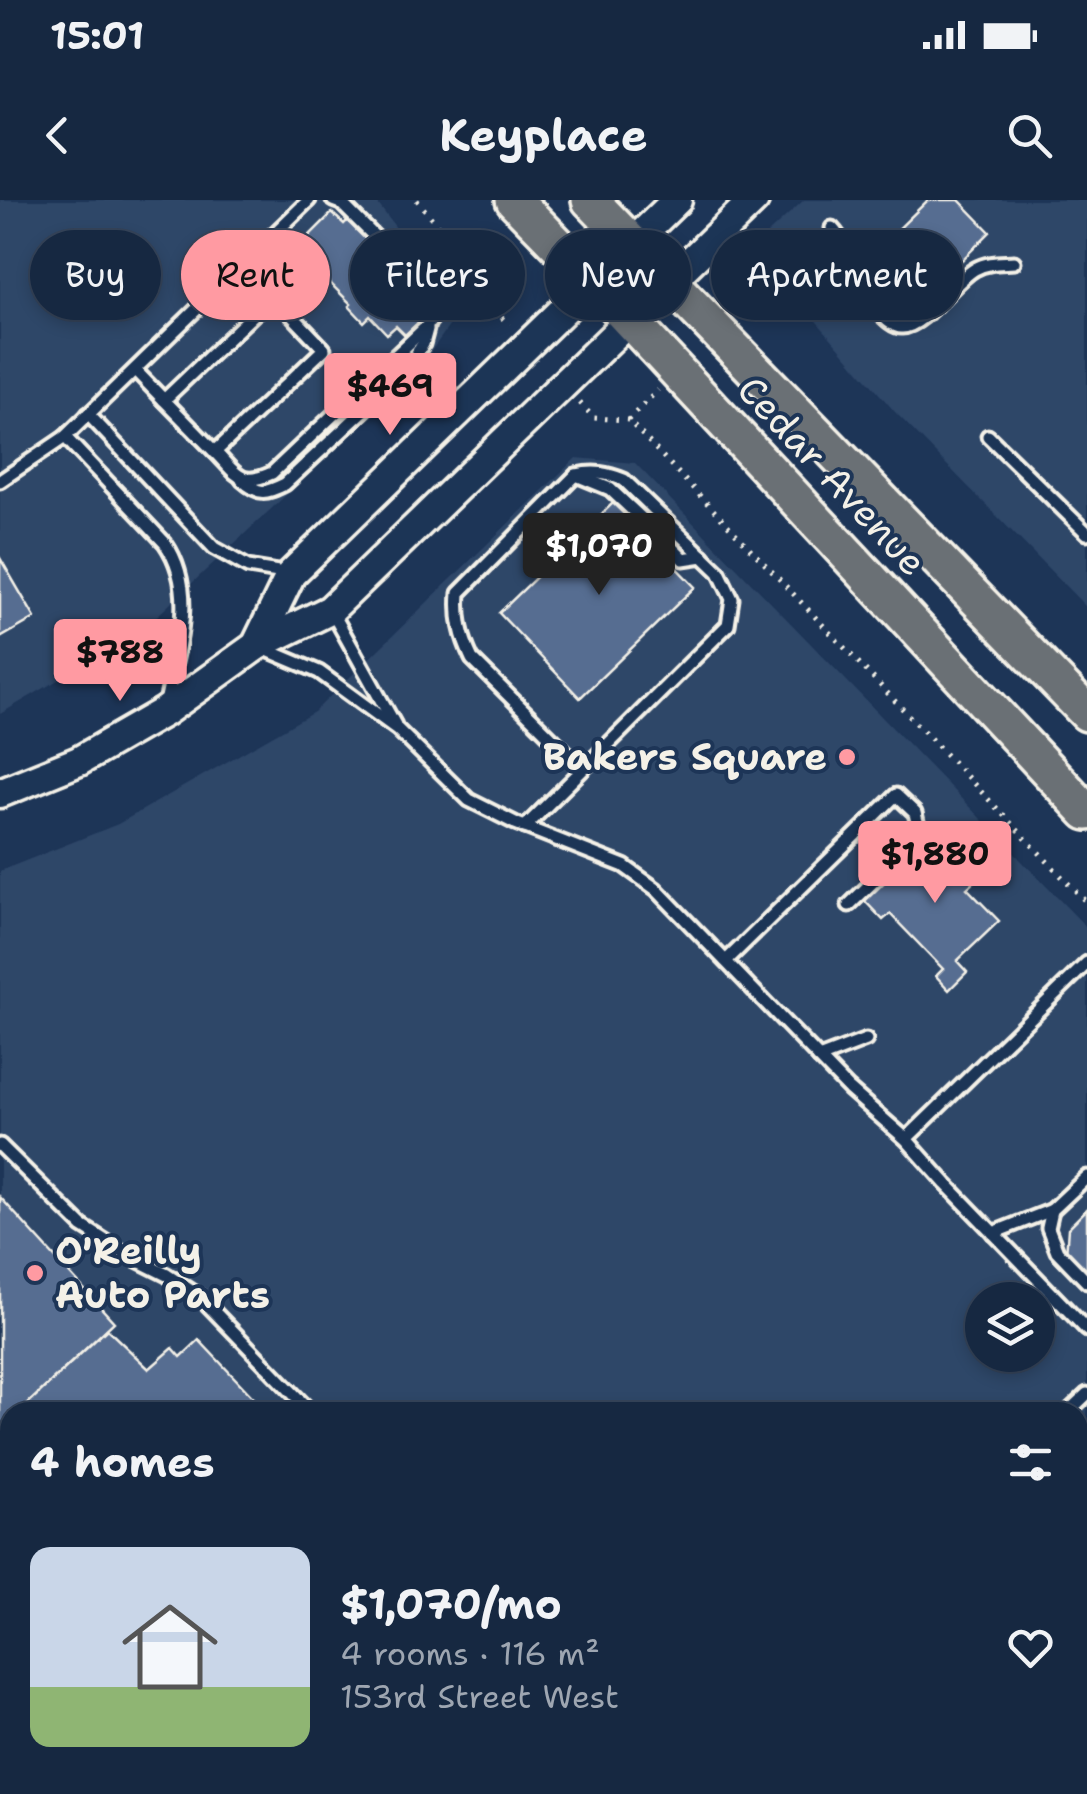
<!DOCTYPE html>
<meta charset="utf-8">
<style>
body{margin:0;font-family:"Shantell Sans",sans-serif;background:#23344c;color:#f1f3f6;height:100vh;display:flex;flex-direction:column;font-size:38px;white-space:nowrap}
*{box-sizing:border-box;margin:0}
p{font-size:32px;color:#9ea6b1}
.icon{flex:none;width:55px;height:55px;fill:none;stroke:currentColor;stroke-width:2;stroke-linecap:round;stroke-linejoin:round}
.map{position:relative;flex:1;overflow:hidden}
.details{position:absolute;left:0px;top:1202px;width:1088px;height:392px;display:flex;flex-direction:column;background:#162841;border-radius:30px 30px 0 0;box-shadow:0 5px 15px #0003,0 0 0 2px #35445a}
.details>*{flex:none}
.guide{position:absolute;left:30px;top:30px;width:1028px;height:90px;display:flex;gap:20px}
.buttons{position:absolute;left:965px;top:1082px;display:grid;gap:20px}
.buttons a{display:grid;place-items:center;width:90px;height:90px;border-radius:50%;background:#162841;box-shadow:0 5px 15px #0003,0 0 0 2px #35445a;font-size:50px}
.price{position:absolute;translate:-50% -85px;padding:0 22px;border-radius:10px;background:#ff9aa2;color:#111;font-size:32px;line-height:65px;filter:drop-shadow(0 2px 5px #0008)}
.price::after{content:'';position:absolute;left:50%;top:60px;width:30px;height:22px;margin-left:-15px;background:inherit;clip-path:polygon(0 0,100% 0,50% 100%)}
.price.current{background:#222;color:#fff}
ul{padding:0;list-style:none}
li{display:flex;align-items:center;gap:30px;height:250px;padding:0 30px}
li span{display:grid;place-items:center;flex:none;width:280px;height:200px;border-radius:20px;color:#555}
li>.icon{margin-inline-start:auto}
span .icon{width:120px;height:120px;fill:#fffc;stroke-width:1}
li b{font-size:42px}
h2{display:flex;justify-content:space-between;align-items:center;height:120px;padding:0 30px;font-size:42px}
.pill{padding:0 35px;border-radius:45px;background:#162841;box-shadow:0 5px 15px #0003,0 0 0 2px #35445a;font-size:35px;line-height:90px}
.pill.current{background:#ff9aa2;color:#111}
.status{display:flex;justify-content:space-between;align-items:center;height:70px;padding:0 50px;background:#162841;direction:ltr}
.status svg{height:28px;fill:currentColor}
header{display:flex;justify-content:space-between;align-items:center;height:130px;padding:0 30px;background:#162841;font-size:45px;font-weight:700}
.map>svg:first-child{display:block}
</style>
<div class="status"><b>15:01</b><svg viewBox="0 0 49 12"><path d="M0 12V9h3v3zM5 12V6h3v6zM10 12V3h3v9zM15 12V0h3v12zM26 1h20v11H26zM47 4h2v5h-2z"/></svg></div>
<header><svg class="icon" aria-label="back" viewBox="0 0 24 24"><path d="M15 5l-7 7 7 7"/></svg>Keyplace<svg class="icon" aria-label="search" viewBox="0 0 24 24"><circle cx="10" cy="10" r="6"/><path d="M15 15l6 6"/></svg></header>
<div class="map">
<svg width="1087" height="1594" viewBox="0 0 1087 1594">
<rect width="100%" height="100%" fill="#1d3557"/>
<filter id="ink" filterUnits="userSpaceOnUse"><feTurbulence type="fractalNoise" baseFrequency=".01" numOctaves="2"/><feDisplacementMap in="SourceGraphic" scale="20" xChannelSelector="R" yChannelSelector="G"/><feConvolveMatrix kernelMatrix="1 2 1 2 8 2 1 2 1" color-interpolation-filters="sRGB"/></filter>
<g filter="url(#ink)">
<g fill="#2e4668" fill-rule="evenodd">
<polygon points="0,0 375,0 459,112 415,174 140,432 0,514"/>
<polygon points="804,0 1087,0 1087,408 895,212 773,71 767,34"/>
<path d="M 576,258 L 635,263 L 1087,728 L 1087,1594 L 0,1594 L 0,671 L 118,624 L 314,512 ZM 982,1100 L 1038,1100 L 1038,1155 L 982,1155 ZM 10,1212 L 1078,1212 L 1078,1585 L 10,1585 Z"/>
</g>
<g fill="#576d91" stroke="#f4f1e8" stroke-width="2.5">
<polygon points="928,0 959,0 990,32 920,102 892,74 898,67 879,48"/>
<polygon points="332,13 344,24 348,20 384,57 386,55 399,68 396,71 424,100 413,110 422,119 405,135 396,126 387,134 370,116 364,122 349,106 351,104 309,62 313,56 302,43"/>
<polygon points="613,303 634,324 648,311 670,334 656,347 695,387 580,498 499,413"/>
<polygon points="0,358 35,418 0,438"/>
<polygon points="932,633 976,680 967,688 999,721 957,761 967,772 949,790 936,776 943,769 890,714 883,720 863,699"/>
<polygon points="0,997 114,1122 19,1212 10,1212 10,1221 0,1230"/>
<polygon points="1087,1009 1087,1077 1066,1055 1068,1028"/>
<polygon points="107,1129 149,1169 173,1148 181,1157 199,1140 267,1212 19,1212"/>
<polygon points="10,1221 10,1585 562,1585 553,1594 0,1594 0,1230"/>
<polygon points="837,1585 956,1585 966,1594 846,1594"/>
</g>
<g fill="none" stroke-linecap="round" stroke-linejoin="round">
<g stroke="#f4f1e8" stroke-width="19">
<g id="service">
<path d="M 832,28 C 848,45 844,59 853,78 C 858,89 868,100 876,109 C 883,116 892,127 902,127 C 924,127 955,80 975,69 C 987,62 1000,63 1014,62"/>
<polyline points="243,64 324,149 215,252 164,200 273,96"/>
<polyline points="135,170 164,200"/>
<polyline points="88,214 214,348 248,367 290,374"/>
<polyline points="988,236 1087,333"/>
<path d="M 65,237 L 165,343 C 199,392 176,453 165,507"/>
<path d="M 215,252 C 237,274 240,288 272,273 L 426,127 L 434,116 L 435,106 L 430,92 L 341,3 L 333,0"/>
<polyline points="576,275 610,289 641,318"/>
<path d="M 242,280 C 259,295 265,294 285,284 L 404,173 L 423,144 L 427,129"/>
<polyline points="0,281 65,237 309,0"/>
<polyline points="664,340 683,359 703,356"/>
<polyline points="331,410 395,525"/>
<polyline points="260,447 319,472 397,529 469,600 515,623 624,666 656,689 849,889 906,939 946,984 1087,1130"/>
<path d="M 525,627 L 728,425 L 732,399 L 719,372 L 624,280 C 607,273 594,271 576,275 L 459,393 C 457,418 461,436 472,459 L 583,569"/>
<polyline points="726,761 896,595 915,613 918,626 913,643 849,705"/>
<polyline points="819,858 866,840"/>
<polyline points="906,939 1087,763"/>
<polyline points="0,945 82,1026 129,1056 167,1075 199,1096 311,1212"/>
<polyline points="1052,1010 1048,1028 1057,1051 1087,1082"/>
<polyline points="993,1033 1052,1010 1087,977"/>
<polyline points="1068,1212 1087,1194"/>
<polyline points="808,1585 817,1594"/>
</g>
</g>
<g stroke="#f4f1e8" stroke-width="30">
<g id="minor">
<polyline points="699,1585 708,1594"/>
<polyline points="667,1594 680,1585"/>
</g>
</g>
<g stroke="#f4f1e8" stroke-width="35">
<g id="tertiary">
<polyline points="256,446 291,374 677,0"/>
<polyline points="0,593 79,561 164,512 256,446 330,410 754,0"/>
</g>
</g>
<g stroke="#f4f1e8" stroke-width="42">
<g id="primary">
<polyline points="514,0 594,82 1087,612"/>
<polyline points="590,0 1087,513"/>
</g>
</g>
<g stroke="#f4f1e8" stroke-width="5" stroke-dasharray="2.5 8" stroke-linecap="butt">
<polyline points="417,0 499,101 501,117 509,125"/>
<polyline points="737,113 767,84"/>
<polyline points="580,203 594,218 628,220 1087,703"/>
<polyline points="628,220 658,190"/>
</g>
<use href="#service" stroke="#1d3557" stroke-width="11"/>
<use href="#minor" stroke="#1d3557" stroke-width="22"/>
<use href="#tertiary" stroke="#1d3557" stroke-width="28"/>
<use href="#primary" stroke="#6b6f75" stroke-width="35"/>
</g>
</g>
<g fill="#ff9aa2" stroke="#1d3557" stroke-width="4">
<circle cx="847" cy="557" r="10"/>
<circle cx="35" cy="1073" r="10"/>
</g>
<g text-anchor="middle" stroke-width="8" stroke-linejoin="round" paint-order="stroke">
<g font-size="38" fill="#f4f1e8" stroke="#1d3557">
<text transform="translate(832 276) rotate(47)" y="13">Cedar Avenue</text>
</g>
<g font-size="38" font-weight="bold" fill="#f4f1e8" stroke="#1d3557" text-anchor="end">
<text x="827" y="570">Bakers Square</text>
<text x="55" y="1064" text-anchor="start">O'Reilly<tspan x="55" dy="44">Auto Parts</tspan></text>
</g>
</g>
</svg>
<div class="buttons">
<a><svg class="icon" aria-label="layers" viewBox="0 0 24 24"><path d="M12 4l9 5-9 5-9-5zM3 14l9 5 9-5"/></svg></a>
</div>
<b class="price" style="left:390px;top:238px">$469</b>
<b class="price current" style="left:599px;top:398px">$1,070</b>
<b class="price" style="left:120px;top:504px">$788</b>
<b class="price" style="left:935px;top:706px">$1,880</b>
<div class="guide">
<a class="pill">Buy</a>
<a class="pill current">Rent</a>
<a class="pill">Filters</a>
<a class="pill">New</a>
<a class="pill">Apartment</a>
</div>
<section class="details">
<h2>4 homes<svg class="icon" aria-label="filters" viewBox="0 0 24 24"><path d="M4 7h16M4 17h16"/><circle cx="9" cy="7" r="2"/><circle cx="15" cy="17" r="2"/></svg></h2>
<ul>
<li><span style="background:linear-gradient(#c9d6e8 70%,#8fb573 0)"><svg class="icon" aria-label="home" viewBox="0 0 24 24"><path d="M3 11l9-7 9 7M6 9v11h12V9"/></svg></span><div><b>$1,070/mo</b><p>4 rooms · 116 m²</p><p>153rd Street West</p></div><svg class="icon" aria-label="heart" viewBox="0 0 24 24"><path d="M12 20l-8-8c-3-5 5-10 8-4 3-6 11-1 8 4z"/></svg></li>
</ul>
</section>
</div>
